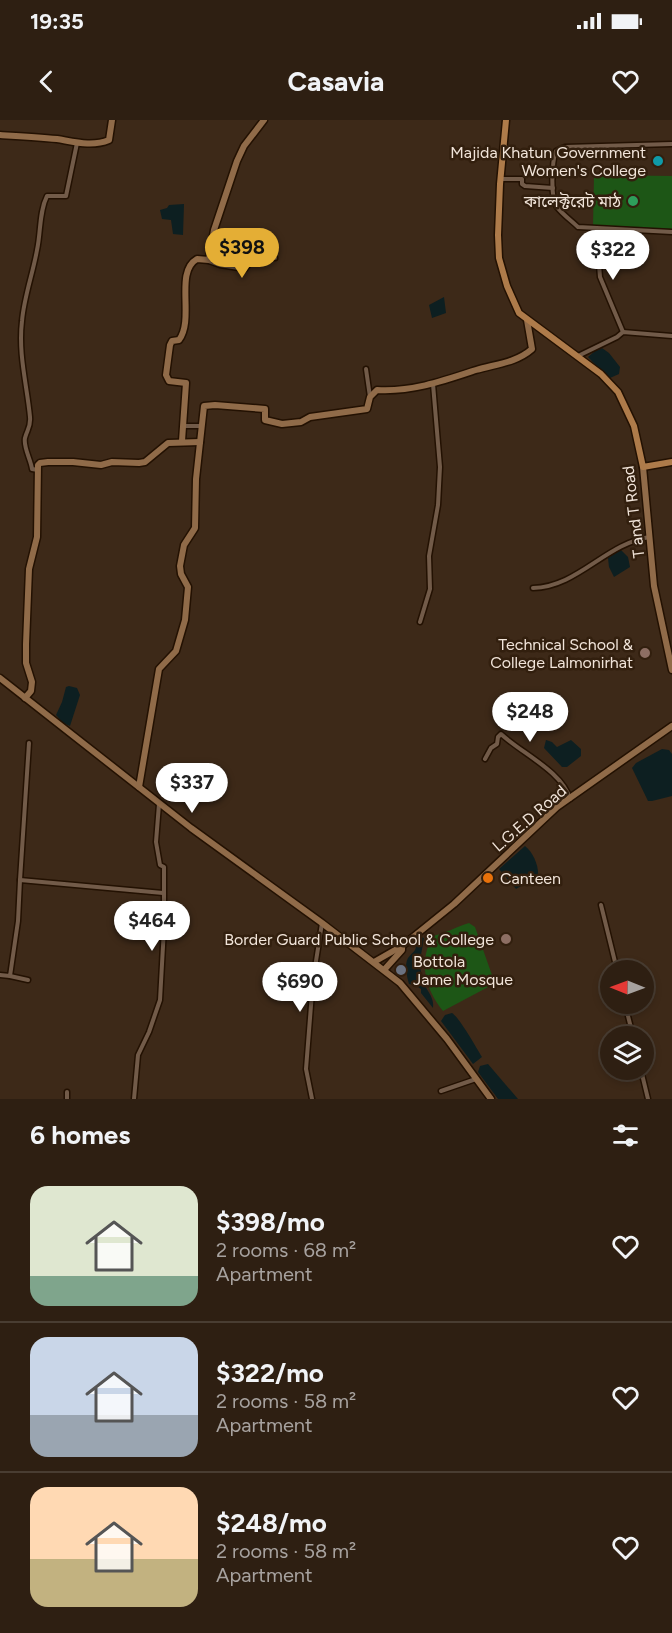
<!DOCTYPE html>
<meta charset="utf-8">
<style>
body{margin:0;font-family:Figtree,"Noto Sans Bengali",sans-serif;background:#3a2c20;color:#f1f3f6;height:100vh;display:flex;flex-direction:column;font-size:22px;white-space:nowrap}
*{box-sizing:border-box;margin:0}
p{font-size:20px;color:#a7a29f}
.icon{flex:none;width:33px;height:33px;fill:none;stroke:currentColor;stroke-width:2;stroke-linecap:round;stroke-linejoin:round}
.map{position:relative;height:979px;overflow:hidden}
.drawer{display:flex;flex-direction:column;background:#2e1f12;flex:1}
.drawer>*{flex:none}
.needle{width:39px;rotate:271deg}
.tools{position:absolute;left:600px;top:840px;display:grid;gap:12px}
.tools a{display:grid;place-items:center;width:54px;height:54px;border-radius:50%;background:#2e1f12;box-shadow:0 3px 9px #0003,0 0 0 2px #493d32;font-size:30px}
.price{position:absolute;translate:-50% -51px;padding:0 14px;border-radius:21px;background:#fff;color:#222;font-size:20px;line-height:39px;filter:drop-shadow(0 2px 3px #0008)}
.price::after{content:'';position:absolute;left:50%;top:36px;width:18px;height:14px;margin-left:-9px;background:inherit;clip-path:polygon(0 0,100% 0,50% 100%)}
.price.selected{background:#e4ae35;color:#111}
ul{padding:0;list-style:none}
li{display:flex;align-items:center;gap:18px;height:150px;padding:0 30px}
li+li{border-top:2px solid #493d32}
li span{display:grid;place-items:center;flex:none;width:168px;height:120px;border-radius:18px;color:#555}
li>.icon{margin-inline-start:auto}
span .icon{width:72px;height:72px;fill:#fffc;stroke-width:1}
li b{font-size:26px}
h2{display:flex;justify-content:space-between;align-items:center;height:72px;padding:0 30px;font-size:26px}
.status{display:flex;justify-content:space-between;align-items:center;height:42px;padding:0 30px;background:#2e1f12;direction:ltr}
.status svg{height:16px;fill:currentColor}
header{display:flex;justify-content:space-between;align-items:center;height:78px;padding:0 30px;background:#2e1f12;font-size:27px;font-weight:700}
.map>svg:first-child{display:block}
</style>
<div class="status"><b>19:35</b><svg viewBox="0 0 49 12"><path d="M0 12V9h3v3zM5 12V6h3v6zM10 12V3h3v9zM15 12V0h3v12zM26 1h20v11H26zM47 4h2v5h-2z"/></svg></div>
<header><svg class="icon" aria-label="back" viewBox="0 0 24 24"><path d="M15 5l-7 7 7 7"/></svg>Casavia<svg class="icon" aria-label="heart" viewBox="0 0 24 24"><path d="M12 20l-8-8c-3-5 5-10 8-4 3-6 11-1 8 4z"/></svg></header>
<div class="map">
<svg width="672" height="979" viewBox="0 0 672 979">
<rect width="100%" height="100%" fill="#3d2918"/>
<g fill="#1d5616">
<polygon points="594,55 672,56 672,110 593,107"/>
<path d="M 469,803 L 475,807 L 492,855 L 492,865 L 443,891 C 425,869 418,841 433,816 C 446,813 456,807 469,803 Z"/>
</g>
<g fill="#0d1f21">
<polygon points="184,84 183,115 173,114 171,100 162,99 160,90 167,88 169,85"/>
<polygon points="444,177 446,193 432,198 429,185"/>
<polygon points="602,228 609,233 620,247 619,254 610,258 602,252 588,237 595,231"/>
<polygon points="621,430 628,437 630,447 614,457 609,447 608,438"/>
<polygon points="69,566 77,568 80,575 70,606 63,603 56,595 62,582 66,567"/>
<polygon points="546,620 552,622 557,627 571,620 581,629 581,636 567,647 562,647 544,628"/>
<polygon points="662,629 669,630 672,634 672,676 652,681 648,681 632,648 636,643"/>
<path d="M 525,726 C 533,732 539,746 538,756 L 516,769 L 499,749 Z"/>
<path d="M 421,817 L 424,818 C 422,832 418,842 422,857 C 424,869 435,876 433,888 L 421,873 L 421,869 L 415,865 L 409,864 C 407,857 404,845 408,838 C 413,831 418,831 415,821 Z"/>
<path d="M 452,893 C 459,897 476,927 482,937 L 473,944 L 441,901 L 445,895 Z"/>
<polygon points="488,944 518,979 498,979 478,952 480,946"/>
</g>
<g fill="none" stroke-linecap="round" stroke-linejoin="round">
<g stroke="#231102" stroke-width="7">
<g id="street">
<path d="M 672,24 L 565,27 L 556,31 C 552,41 550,78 557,87 C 563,95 572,101 578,107 L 672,112"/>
<polyline points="501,59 522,59 522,64 525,66 553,68"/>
<polyline points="601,109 598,132 600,157 623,212"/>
<polyline points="209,141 220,145 245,149 253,139 275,138"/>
<polyline points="578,236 617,217 623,212 672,216"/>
<polyline points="366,249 370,277"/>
<polyline points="183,306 201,306"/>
<path d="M 38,350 L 32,349 C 31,340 23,327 25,318 C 27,310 31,307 30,297 C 27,265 18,234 22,201 C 24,177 33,153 37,130 C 41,112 39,92 47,76 L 66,76 L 77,23"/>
<path d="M 533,468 C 578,467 606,423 650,417"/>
<polyline points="420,502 430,469 429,436 438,385 440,347 433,264"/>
<path d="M 485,639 L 491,628 L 497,624 L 498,617 L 501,614 C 521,633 562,651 570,679"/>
<polyline points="20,760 29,623"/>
<polyline points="601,785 617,850"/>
<polyline points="0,855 10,856 18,801 20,760 163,773"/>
<polyline points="10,856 28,860"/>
<polyline points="625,884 633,916"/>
<polyline points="641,950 648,979"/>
<polyline points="441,971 476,959"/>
<polyline points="67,979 67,972"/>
<polyline points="134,979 138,935 149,912 160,880 164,808 164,747 160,745 156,722 159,684"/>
<polyline points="312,979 306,949 313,860 322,803"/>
</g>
</g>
<g stroke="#231102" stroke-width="9">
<g id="secondary">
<path d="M 0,15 C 19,16 39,17 57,19 C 75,22 92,27 109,20 L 112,0"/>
<path d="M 182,321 L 186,263 L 169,261 L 166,255 L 170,225 L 172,221 L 179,220 C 195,199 174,152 197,139 L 209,140 L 214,110 L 237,41 L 244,26 L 264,0"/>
<polyline points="643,347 654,466 672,550"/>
<polyline points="0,558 191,708 322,803 400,863 447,919 491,979"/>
<polyline points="25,578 31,571 32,562 26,543 26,524 29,449 37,417 38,345 40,343 48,342 73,342 101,345 112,342 139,343 145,342 168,323 200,322"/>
<path d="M 139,667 L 159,549 L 176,531 L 185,500 L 188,467 L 181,454 L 180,446 L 184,425 L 195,408 L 196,359 L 204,286 L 215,285 L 265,289 L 265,300 L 282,304 L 301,302 L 310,297 L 367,289 L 370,277 L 377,270 C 412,272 443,261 476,250 C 496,244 516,243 532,229 L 527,200"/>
<polyline points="374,842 402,826 454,784 557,687 672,606"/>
<polyline points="384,850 402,830 402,826"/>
</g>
</g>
<g stroke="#231102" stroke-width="9">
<polyline id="primary" points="506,0 500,64 498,115 499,138 507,166 519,193 601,254 618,272 634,306 643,347 672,342"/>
</g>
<use href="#street" stroke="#725b49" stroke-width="4"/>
<use href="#secondary" stroke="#906b49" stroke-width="6"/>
<use href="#primary" stroke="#ae7b4a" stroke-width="6"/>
</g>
<circle fill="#0f9aa8" stroke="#321f0e" stroke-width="2" cx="658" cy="41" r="6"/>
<circle fill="#2e9e5b" stroke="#321f0e" stroke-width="2" cx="633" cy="81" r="6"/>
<g fill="#8d6e63" stroke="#321f0e" stroke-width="2">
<circle cx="645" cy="533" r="6"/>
<circle cx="506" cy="819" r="6"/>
</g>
<circle fill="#e8710a" stroke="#321f0e" stroke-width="2" cx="488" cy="758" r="6"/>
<circle fill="#6b7280" stroke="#321f0e" stroke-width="2" cx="401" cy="850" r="6"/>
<g text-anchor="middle" stroke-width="5" stroke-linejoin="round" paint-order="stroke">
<g font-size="16" fill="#f1e4d9" stroke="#321f0e" text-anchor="end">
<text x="646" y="38">Majida Khatun Government<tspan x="646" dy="18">Women's College</tspan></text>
<text x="621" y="87">কালেক্টরেট মাঠ</text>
<text x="633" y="530">Technical School &amp;<tspan x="633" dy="18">College Lalmonirhat</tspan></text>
<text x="500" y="764" text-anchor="start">Canteen</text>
<text x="494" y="825">Border Guard Public School &amp; College</text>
<text x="413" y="847" text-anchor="start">Bottola<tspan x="413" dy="18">Jame Mosque</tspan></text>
</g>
<g font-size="16" fill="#f1e4d9" stroke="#321f0e">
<text transform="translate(633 392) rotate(-97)" y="6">T and T Road</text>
<text transform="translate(529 698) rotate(-41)" y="6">L.G.E.D Road</text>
</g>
</g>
</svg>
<div class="tools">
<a><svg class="needle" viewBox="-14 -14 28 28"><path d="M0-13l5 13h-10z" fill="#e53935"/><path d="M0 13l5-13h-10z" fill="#a7a29f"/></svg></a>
<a><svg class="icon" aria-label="layers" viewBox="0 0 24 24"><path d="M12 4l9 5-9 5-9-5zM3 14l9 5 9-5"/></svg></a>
</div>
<b class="price selected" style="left:242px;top:159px">$398</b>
<b class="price" style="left:613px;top:161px">$322</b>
<b class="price" style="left:530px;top:623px">$248</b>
<b class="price" style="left:192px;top:694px">$337</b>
<b class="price" style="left:152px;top:832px">$464</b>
<b class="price" style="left:300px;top:893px">$690</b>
</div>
<section class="drawer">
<h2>6 homes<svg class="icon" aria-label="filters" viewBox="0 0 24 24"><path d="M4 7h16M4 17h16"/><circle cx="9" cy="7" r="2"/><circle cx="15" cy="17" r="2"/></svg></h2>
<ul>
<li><span style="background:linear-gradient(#dfe7d0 75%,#7fa58c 0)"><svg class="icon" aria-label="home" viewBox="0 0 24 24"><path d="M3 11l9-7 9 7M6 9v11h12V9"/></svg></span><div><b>$398/mo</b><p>2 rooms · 68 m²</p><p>Apartment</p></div><svg class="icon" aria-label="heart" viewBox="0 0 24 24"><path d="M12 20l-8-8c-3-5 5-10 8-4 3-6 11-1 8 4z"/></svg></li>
<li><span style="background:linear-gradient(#c9d6e8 65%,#9aa5b1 0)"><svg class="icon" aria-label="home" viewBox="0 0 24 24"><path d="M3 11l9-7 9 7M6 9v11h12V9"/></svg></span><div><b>$322/mo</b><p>2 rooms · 58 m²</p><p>Apartment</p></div><svg class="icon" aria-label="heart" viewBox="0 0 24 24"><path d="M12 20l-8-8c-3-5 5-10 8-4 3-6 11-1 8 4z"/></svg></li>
<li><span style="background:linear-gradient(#ffd9b3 60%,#c2b280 0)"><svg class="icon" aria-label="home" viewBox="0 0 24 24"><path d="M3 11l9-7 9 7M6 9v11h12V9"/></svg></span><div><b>$248/mo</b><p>2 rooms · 58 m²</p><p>Apartment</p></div><svg class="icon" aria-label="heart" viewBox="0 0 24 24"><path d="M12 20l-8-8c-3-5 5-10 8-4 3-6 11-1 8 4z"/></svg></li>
</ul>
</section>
